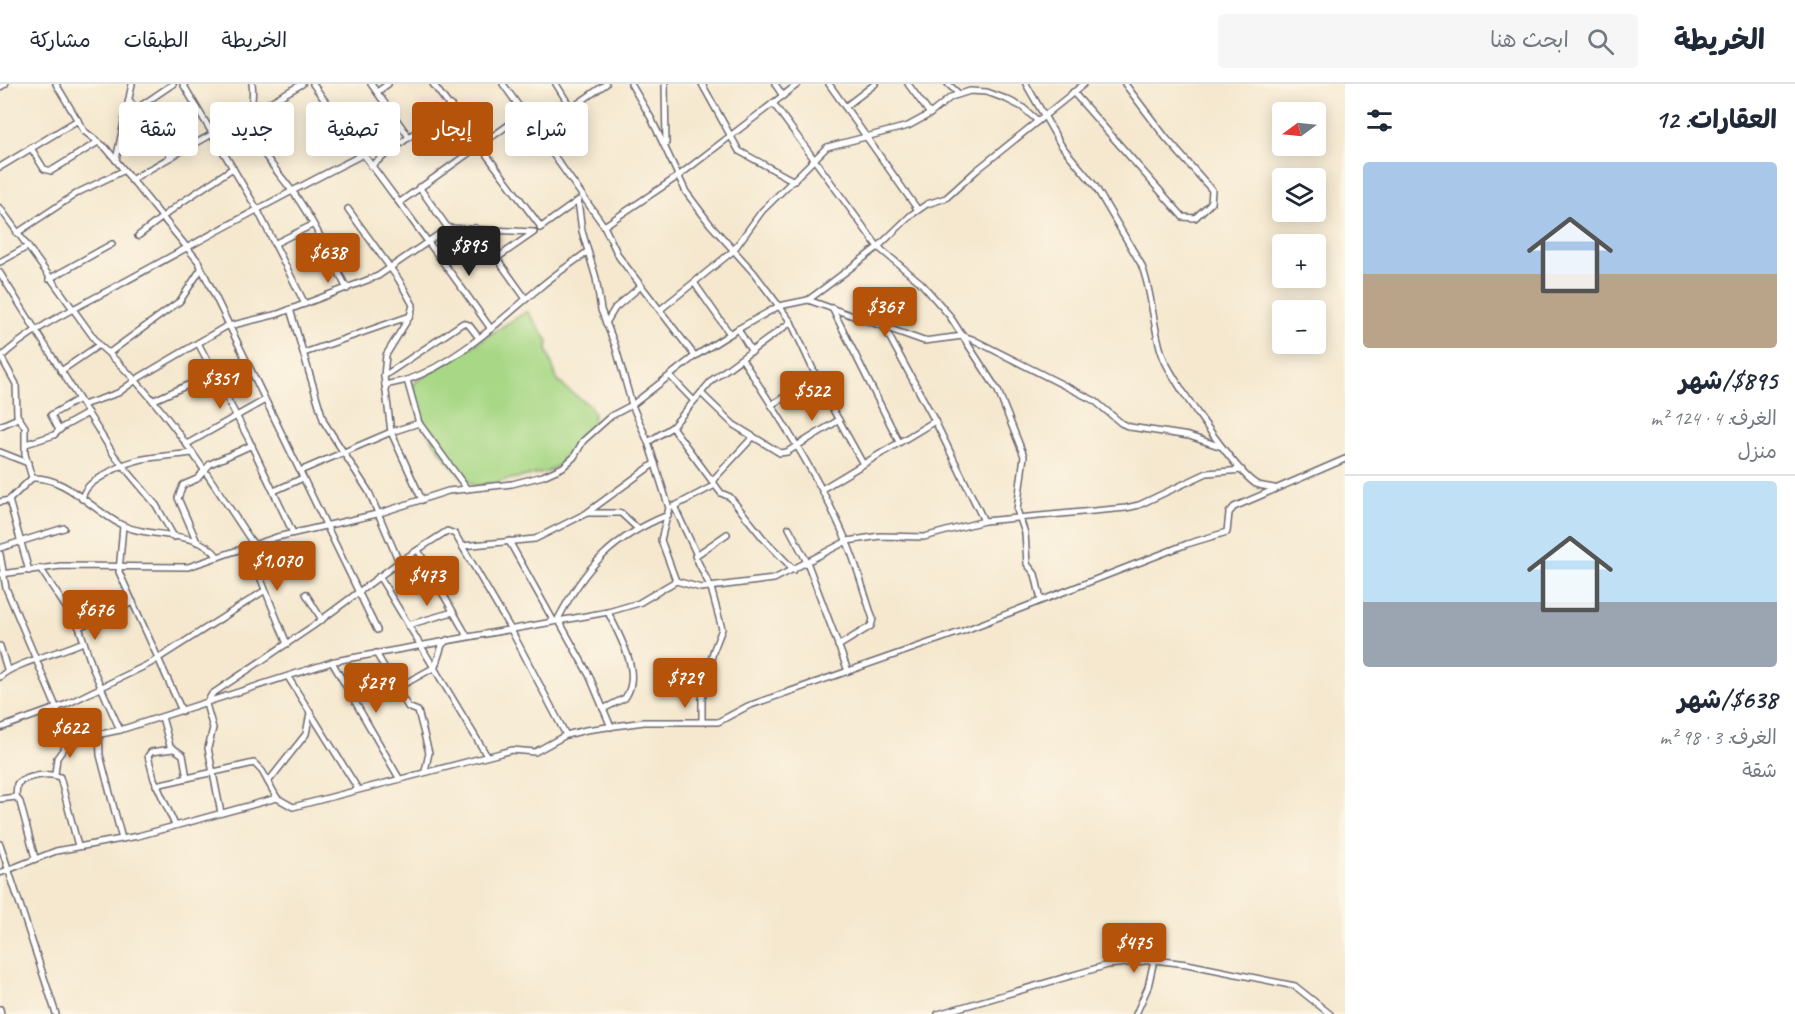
<!DOCTYPE html>
<html lang="ar">
<meta charset="utf-8">
<style>
body{margin:0;font-family:Caveat,"Playpen Sans Arabic",sans-serif;background:#f6f6f7;color:#1f2937;direction:rtl;height:100vh;display:flex;flex-direction:column;font-size:22px;white-space:nowrap}
*{box-sizing:border-box;margin:0}
p{font-size:20px;color:#747a83}
.icon{flex:none;width:33px;height:33px;fill:none;stroke:currentColor;stroke-width:2;stroke-linecap:round;stroke-linejoin:round}
.map{position:relative;flex:1;overflow:hidden;direction:ltr}
.sheet{display:flex;flex-direction:column;background:#fff;width:450px}
.sheet>*{flex:none}
.guide{position:absolute;left:18px;top:18px;width:570px;height:54px;direction:rtl;display:flex;gap:12px}
.needle{width:39px;rotate:255deg}
.buttons{position:absolute;left:1272px;top:18px;display:grid;gap:12px}
.buttons a{display:grid;place-items:center;width:54px;height:54px;border-radius:6px;background:#fff;box-shadow:0 3px 15px #0003;font-size:30px}
.price{position:absolute;translate:-50% -51px;padding:0 14px;border-radius:6px;background:#b45309;color:#fff;font-size:20px;line-height:39px;filter:drop-shadow(0 2px 3px #0008)}
.price::after{content:'';position:absolute;left:50%;top:36px;width:18px;height:14px;margin-left:-9px;background:inherit;clip-path:polygon(0 0,100% 0,50% 100%)}
.price.current{background:#222;color:#fff}
ul{padding:0;list-style:none}
li{display:grid;align-content:center;gap:12px;height:318px;padding:0 18px}
li+li{border-top:2px solid #e0e1e3}
li span{display:grid;place-items:center;height:186px;border-radius:6px;color:#555}
li>.icon{margin-inline-start:auto}
span .icon{width:108px;height:108px;fill:#fffc;stroke-width:1}
li b{font-size:26px}
h2{display:flex;justify-content:space-between;align-items:center;height:72px;padding:0 18px;font-size:26px}
.pill{padding:0 21px;border-radius:6px;background:#fff;box-shadow:0 3px 15px #0003;font-size:21px;line-height:54px}
.pill.current{background:#b45309;color:#fff}
header{display:flex;align-items:center;gap:36px;box-sizing:border-box;height:84px;padding:0 30px;background:#fff;border-bottom:2px solid #e0e1e3}
header strong{font-size:28px}
nav{display:flex;gap:33px;margin-inline-start:auto;font-size:21px}
.search{width:420px;height:54px;background:#f6f6f7;display:flex;align-items:center;gap:15px;box-sizing:border-box;padding:0 21px;border-radius:6px;color:#747a83;font-size:22px}
main{display:flex;flex:1;min-height:0}
.map>svg:first-child{display:block}
</style>
<header>
<strong>الخريطة</strong>
<div class="search"><svg class="icon" aria-label="search" viewBox="0 0 24 24"><circle cx="10" cy="10" r="6"/><path d="M15 15l6 6"/></svg>ابحث هنا</div>
<nav><a>الخريطة</a><a>الطبقات</a><a>مشاركة</a></nav>
</header>
<main>
<section class="sheet">
<h2>العقارات: 12<svg class="icon" aria-label="filters" viewBox="0 0 24 24"><path d="M4 7h16M4 17h16"/><circle cx="9" cy="7" r="2"/><circle cx="15" cy="17" r="2"/></svg></h2>
<ul>
<li><span style="background:linear-gradient(#a9c7e8 60%,#b9a48a 0)"><svg class="icon" aria-label="home" viewBox="0 0 24 24"><path d="M3 11l9-7 9 7M6 9v11h12V9"/></svg></span><div><b>$895/شهر</b><p>الغرف: 4 · 124 m²</p><p>منزل</p></div></li>
<li><span style="background:linear-gradient(#bfe0f5 65%,#9aa5b1 0)"><svg class="icon" aria-label="home" viewBox="0 0 24 24"><path d="M3 11l9-7 9 7M6 9v11h12V9"/></svg></span><div><b>$638/شهر</b><p>الغرف: 3 · 98 m²</p><p>شقة</p></div></li>
</ul>
</section>
<div class="map">
<svg width="1345" height="930" viewBox="0 0 1345 930">
<rect width="100%" height="100%" fill="#fcf5e5"/>
<filter id="ink" filterUnits="userSpaceOnUse"><feTurbulence type="fractalNoise" baseFrequency=".0167" numOctaves="2"/><feDisplacementMap in="SourceGraphic" scale="12" xChannelSelector="R" yChannelSelector="G"/><feConvolveMatrix kernelMatrix="1 2 1 2 8 2 1 2 1" color-interpolation-filters="sRGB"/></filter>
<filter id="wash" filterUnits="userSpaceOnUse"><feTurbulence type="fractalNoise" baseFrequency=".008" numOctaves="4" result="noise"/><feDisplacementMap in="SourceGraphic" scale="24" xChannelSelector="R" yChannelSelector="G"/><feGaussianBlur stdDeviation="1.35" result="paint"/><feColorMatrix in="noise" values="0 0 0 0 0 0 0 0 0 0 0 0 0 0 0 0 0 1.4 0 .05"/><feComposite in="paint" operator="in"/></filter>
<g filter="url(#wash)">
<rect width="100%" height="100%" fill="#f5e8cf"/>
<path fill="#a8d886" stroke="#657d60" stroke-width="1.5" d="M 527,227 L 548,257 L 547,266 L 557,295 L 565,304 L 589,321 L 594,329 L 593,340 L 559,381 L 547,388 L 476,402 C 451,391 408,326 414,299 Z"/>
</g>
<g filter="url(#ink)">
<g fill="none" stroke-linecap="round" stroke-linejoin="round">
<g stroke="#6c676f" stroke-width="8">
<g id="minor">
<polyline points="56,0 84,47 106,64 198,177 377,546"/>
<polyline points="183,0 257,125 305,220"/>
<path d="M 252,0 C 255,16 247,31 252,46 C 261,72 283,93 298,115 C 317,143 332,175 347,205"/>
<path d="M 313,0 C 371,83 433,162 491,245"/>
<polyline points="371,0 409,53"/>
<polyline points="433,0 541,143"/>
<polyline points="503,0 604,142 619,173 695,272"/>
<polyline points="556,0 571,24"/>
<polyline points="631,0 651,34 686,108 710,140 754,189 791,238 825,311 863,380"/>
<polyline points="665,0 666,60"/>
<polyline points="702,0 739,67 794,97"/>
<polyline points="775,0 783,12"/>
<polyline points="829,0 918,126"/>
<polyline points="908,0 930,30"/>
<polyline points="948,0 958,9"/>
<path d="M 1026,0 L 1061,61 L 1095,102 L 1141,180 C 1153,209 1152,241 1162,270 C 1169,292 1237,389 1256,400 C 1261,402 1269,403 1274,404"/>
<polyline points="0,3 5,0"/>
<polyline points="377,8 388,0"/>
<polyline points="1073,8 1183,133 1195,134 1211,119 1212,106 1166,54 1125,0"/>
<polyline points="130,17 171,73"/>
<polyline points="773,19 878,163 921,199 949,231 998,307 1024,372 1017,426 1025,449 1027,480 1035,490 1041,516"/>
<polyline points="845,23 875,0"/>
<polyline points="136,25 173,0"/>
<polyline points="537,48 606,0"/>
<polyline points="31,64 44,85 51,87 98,58"/>
<polyline points="116,76 132,0"/>
<polyline points="371,82 451,21"/>
<polyline points="0,83 78,36"/>
<path d="M 131,96 C 187,63 245,33 302,0"/>
<polyline points="419,103 448,144"/>
<polyline points="578,117 582,147 596,194 601,226 615,261 632,321 648,358 669,424 661,456 676,497"/>
<polyline points="400,118 524,30"/>
<path d="M 0,124 L 99,261 C 164,317 207,391 254,461"/>
<polyline points="348,125 399,196 413,221 410,232 386,271 384,292 391,348 422,416"/>
<polyline points="604,142 677,93 798,0"/>
<polyline points="475,144 526,215"/>
<polyline points="540,144 579,116"/>
<polyline points="17,149 79,108 123,87"/>
<polyline points="138,152 182,118 233,84"/>
<polyline points="274,160 312,141"/>
<polyline points="497,174 533,149"/>
<polyline points="0,178 27,163"/>
<polyline points="0,189 114,371 156,421 174,453"/>
<polyline points="49,195 112,160"/>
<polyline points="695,200 730,250"/>
<polyline points="808,216 924,257 963,252 972,255 1095,317 1121,339 1130,343 1189,352 1222,363"/>
<polyline points="832,224 899,358"/>
<polyline points="290,225 324,338 369,408 399,478"/>
<polyline points="661,225 733,167 762,127 827,63 908,42 930,30 951,13 970,7 987,8 1006,15 1022,23 1038,37"/>
<polyline points="606,239 615,224 641,202"/>
<polyline points="883,241 935,337 984,437"/>
<polyline points="738,245 752,268"/>
<polyline points="198,259 248,354 293,449"/>
<polyline points="109,269 180,217 201,185"/>
<polyline points="304,269 410,232"/>
<polyline points="1,273 16,300 17,331 25,343 25,370 32,394"/>
<path d="M 0,274 C 35,241 83,221 124,198 C 203,155 282,111 362,71"/>
<path d="M 742,275 C 780,334 818,391 846,456 C 857,481 864,509 873,535 L 871,542 L 838,562"/>
<polyline points="61,287 99,261"/>
<polyline points="384,292 463,239 469,241 479,254"/>
<polyline points="670,292 693,316"/>
<polyline points="385,301 407,296"/>
<polyline points="701,309 734,341 780,369 787,368 839,336"/>
<polyline points="154,316 215,289"/>
<polyline points="83,321 118,309 140,293 225,243 278,230 378,192 448,144 534,148"/>
<polyline points="771,321 817,293"/>
<polyline points="0,342 18,334"/>
<polyline points="672,343 721,409 730,413 763,454 794,486"/>
<polyline points="59,346 51,331 79,315"/>
<polyline points="648,358 672,343 712,296 791,238"/>
<polyline points="26,360 54,351 63,343 88,329"/>
<polyline points="187,360 265,316"/>
<polyline points="0,368 28,379"/>
<polyline points="300,387 391,348 419,339"/>
<polyline points="712,397 753,353"/>
<path d="M 467,405 L 419,339 L 407,296 C 458,278 498,238 539,204 C 554,191 571,180 587,168"/>
<polyline points="822,405 935,337"/>
<polyline points="274,407 303,394"/>
<path d="M 82,415 C 85,402 93,398 103,392 C 134,371 156,374 192,369"/>
<polyline points="9,416 29,487"/>
<path d="M 0,418 L 9,416 L 32,394 C 66,392 93,427 122,441 C 150,455 198,445 218,473"/>
<polyline points="674,422 696,469"/>
<polyline points="673,423 715,401"/>
<polyline points="588,428 655,379"/>
<polyline points="123,442 119,488 182,627"/>
<polyline points="789,444 807,478 848,587"/>
<polyline points="509,457 553,536"/>
<polyline points="197,458 178,414 183,401 197,395 210,380 252,361"/>
<polyline points="462,462 535,455 587,429 621,429 637,444"/>
<polyline points="248,463 287,560"/>
<polyline points="0,464 64,444"/>
<polyline points="418,466 467,552"/>
<polyline points="0,470 6,504 67,649 82,654 120,646 335,577 608,528 639,519 676,497 701,504 774,495 847,457 880,452 924,453 984,437 1126,424 1139,421 1207,389 1242,386"/>
<polyline points="40,484 79,543 93,585 120,646"/>
<polyline points="1,490 61,482 188,483 277,453 377,430 448,407 512,400 543,392 563,383 574,373 583,357 611,332 632,321 695,272 738,245 779,222 808,216 827,202 878,163 911,131 927,120 946,114 977,86 1084,0"/>
<polyline points="379,492 487,672"/>
<polyline points="306,510 322,536"/>
<polyline points="408,541 453,528"/>
<polyline points="79,543 133,518"/>
<polyline points="0,562 7,585"/>
<polyline points="376,569 408,623 418,627 429,669 425,687"/>
<polyline points="332,578 399,694"/>
<path d="M 0,593 C 11,580 63,568 83,558"/>
<polyline points="288,593 358,705"/>
<polyline points="397,604 435,583 442,561 447,556"/>
<path d="M 603,625 L 625,614 C 643,589 619,552 608,528"/>
<polyline points="162,633 170,662 183,671 187,694"/>
<polyline points="702,637 702,615 713,568 722,545 711,504 695,472 727,450"/>
<path d="M 611,643 L 589,591 L 558,535 C 585,483 613,453 668,431"/>
<polyline points="0,644 67,620 151,579 264,507"/>
<polyline points="99,650 100,671 122,755"/>
<polyline points="173,665 151,668 148,672 154,695 175,741"/>
<polyline points="55,690 57,674 72,653"/>
<polyline points="268,698 306,650 310,629"/>
<polyline points="156,701 254,679 262,687 277,714"/>
<polyline points="0,715 16,713"/>
<polyline points="221,729 208,664 213,644 206,620 212,610 313,542 399,478 447,447 455,450 510,544 566,651"/>
<polyline points="0,760 56,930"/>
<path d="M 35,774 L 20,718 L 16,713 L 17,700 C 26,692 49,688 60,693 L 78,762"/>
<polyline points="0,789 56,767 138,752 277,714 293,723 497,670 512,666 535,668 566,651 586,646 644,638 718,638 748,622 963,547 1187,460 1227,448 1229,429 1234,423 1345,375"/>
<polyline points="0,925 1,930"/>
<polyline points="938,930 1108,881 1154,876 1187,880 1295,902 1330,930"/>
<polyline points="1136,930 1148,903 1154,876"/>
</g>
</g>
<use href="#minor" stroke="#fff" stroke-width="5"/>
</g>
</g>
</svg>
<div class="buttons">
<a><svg class="needle" viewBox="-14 -14 28 28"><path d="M0-13l5 13h-10z" fill="#e53935"/><path d="M0 13l5-13h-10z" fill="#747a83"/></svg></a>
<a><svg class="icon" aria-label="layers" viewBox="0 0 24 24"><path d="M12 4l9 5-9 5-9-5zM3 14l9 5 9-5"/></svg></a>
<a>+</a>
<a>−</a>
</div>
<b class="price current" style="left:469px;top:193px">$895</b>
<b class="price" style="left:328px;top:200px">$638</b>
<b class="price" style="left:885px;top:254px">$367</b>
<b class="price" style="left:220px;top:326px">$351</b>
<b class="price" style="left:812px;top:338px">$522</b>
<b class="price" style="left:277px;top:508px">$1,070</b>
<b class="price" style="left:427px;top:523px">$473</b>
<b class="price" style="left:95px;top:557px">$676</b>
<b class="price" style="left:685px;top:625px">$729</b>
<b class="price" style="left:376px;top:630px">$279</b>
<b class="price" style="left:70px;top:675px">$622</b>
<b class="price" style="left:1134px;top:890px">$475</b>
<div class="guide">
<a class="pill">شراء</a>
<a class="pill current">إيجار</a>
<a class="pill">تصفية</a>
<a class="pill">جديد</a>
<a class="pill">شقة</a>
</div>
</div>
</main>
